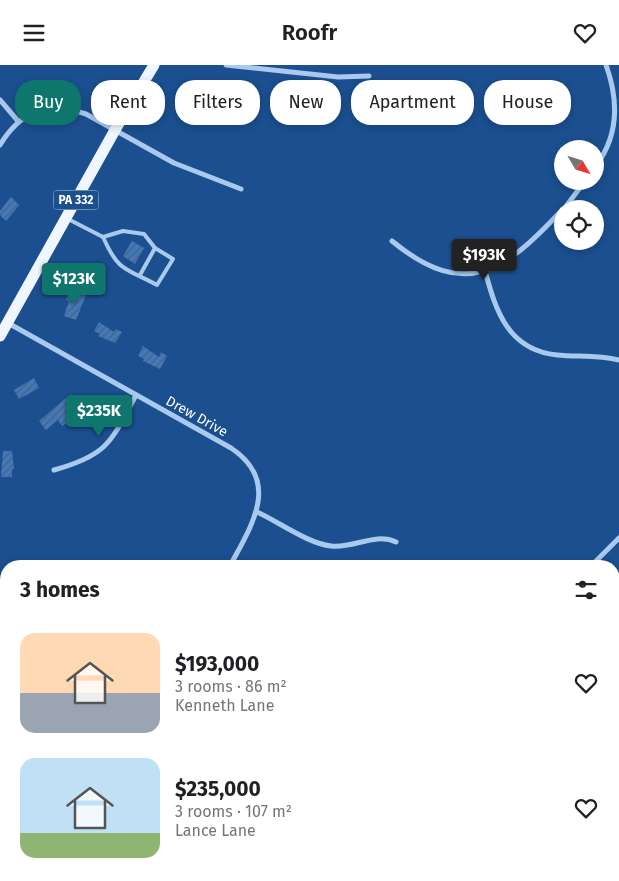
<!DOCTYPE html>
<meta charset="utf-8">
<style>
body{margin:0;font-family:"Fira Sans",sans-serif;background:#f2f2f2;color:#202124;height:100vh;display:flex;flex-direction:column;font-size:19px;white-space:nowrap}
*{box-sizing:border-box;margin:0}
p{font-size:16px;color:#757577}
.icon{flex:none;width:28px;height:28px;fill:none;stroke:currentColor;stroke-width:2;stroke-linecap:round;stroke-linejoin:round}
.map{position:relative;flex:1;overflow:hidden}
.panel{position:absolute;left:0px;top:495px;width:620px;height:321px;display:flex;flex-direction:column;background:#fff;border-radius:20px 20px 0 0;box-shadow:0 2px 8px #0003}
.panel>*{flex:none}
.guide{position:absolute;left:15px;top:15px;width:590px;height:45px;display:flex;gap:10px}
.needle{width:32px;rotate:128deg}
.buttons{position:absolute;left:554px;top:75px;display:grid;gap:10px}
.buttons a{display:grid;place-items:center;width:50px;height:50px;border-radius:50%;background:#fff;box-shadow:0 2px 8px #0003;font-size:25px}
.price{position:absolute;translate:-50% -42px;padding:0 11px;border-radius:5px;background:#0f766e;color:#fff;font-size:16px;line-height:32px;filter:drop-shadow(0 1px 2px #0008)}
.price::after{content:'';position:absolute;left:50%;top:30px;width:15px;height:11px;margin-left:-8px;background:inherit;clip-path:polygon(0 0,100% 0,50% 100%)}
.price.active{background:#222;color:#fff}
ul{padding:0;list-style:none}
li{display:flex;align-items:center;gap:15px;height:125px;padding:0 20px}
li span{display:grid;place-items:center;flex:none;width:140px;height:100px;border-radius:15px;color:#555}
li>.icon{margin-inline-start:auto}
span .icon{width:60px;height:60px;fill:#fffc;stroke-width:1}
li b{font-size:21px}
h2{display:flex;justify-content:space-between;align-items:center;height:60px;padding:0 20px;font-size:21px}
.pill{padding:0 18px;border-radius:20px;background:#fff;box-shadow:0 2px 8px #0003;font-size:18px;line-height:45px}
.pill.active{background:#0f766e;color:#fff}
header{display:flex;justify-content:space-between;align-items:center;height:65px;padding:0 20px;background:#fff;font-size:22px;font-weight:600}
.map>svg:first-child{display:block}
</style>
<header><svg class="icon" aria-label="menu" viewBox="0 0 24 24"><path d="M4 6h16M4 12h16M4 18h16"/></svg>Roofr<svg class="icon" aria-label="heart" viewBox="0 0 24 24"><path d="M12 20l-8-8c-3-5 5-10 8-4 3-6 11-1 8 4z"/></svg></header>
<div class="map">
<svg width="619" height="816" viewBox="0 0 619 816">
<defs>
<pattern id="building-hatch" width="6" height="6" patternUnits="userSpaceOnUse" patternTransform="scale(1.25)"><rect width="6" height="6" fill="#4478b7"/><path d="M-1 1l2-2M0 6l6-6M5 7l2-2" fill="none" stroke="#486282"/></pattern>
</defs>
<rect width="100%" height="100%" fill="#1b4f8f"/>
<g fill="url(#building-hatch)">
<polygon points="11,132 19,140 6,156 0,150 0,146"/>
<polygon points="132,176 144,183 135,199 123,191"/>
<polygon points="75,227 86,230 76,255 64,251 69,236 66,235 68,229 74,231"/>
<polygon points="99,257 114,267 116,264 122,267 115,278 98,271 100,269 94,266"/>
<polygon points="143,281 159,292 161,287 167,291 160,304 143,296 144,294 138,291"/>
<polygon points="34,313 39,323 19,334 14,325"/>
<polygon points="67,332 78,350 62,361 58,355 46,365 39,356"/>
<polygon points="3,386 12,386 14,404 12,404 12,412 1,412"/>
</g>
<g fill="none" stroke-linecap="round" stroke-linejoin="round">
<g stroke="#a9c9ee" stroke-width="4">
<polyline points="68,154 103,172"/>
<path d="M 123,166 L 144,169 L 155,183 L 173,194 L 157,220 C 126,203 119,208 103,172 Z"/>
<polyline points="140,210 155,183"/>
</g>
<g stroke="#a9c9ee" stroke-width="5">
<polyline points="226,0 338,12 369,11"/>
<polyline points="0,35 18,56"/>
<path d="M 0,80 C 21,45 48,37 86,49 L 174,98 L 241,124"/>
<path d="M 595,102 C 619,71 619,36 606,0"/>
<polyline points="564,144 585,116"/>
<path d="M 392,176 C 466,237 506,205 562,145"/>
<path d="M 485,206 C 496,246 508,285 557,290 C 578,292 598,290 619,295"/>
<path d="M 8,258 L 231,383 C 282,417 251,461 230,501"/>
<path d="M 54,405 C 108,390 111,377 136,330"/>
<path d="M 257,447 C 279,457 309,479 331,481 C 353,484 375,467 396,477"/>
<polyline points="591,501 619,473"/>
<polyline points="614,630 619,633"/>
<polyline points="0,679 6,682"/>
<polyline points="614,755 619,759"/>
<polyline points="386,810 446,816"/>
<polyline points="206,816 209,810"/>
<polyline points="360,816 361,810"/>
</g>
<polyline stroke="#f0f6ff" stroke-width="11" points="0,271 115,65 154,0"/>
</g>
<g text-anchor="middle" stroke-width="5" stroke-linejoin="round" paint-order="stroke">
<rect fill="#1b4f8f" stroke="#bbcadd" stroke-width="1" x="53.5" y="125.5" width="45" height="19" rx="4"/>
<g font-size="12" font-weight="bold" fill="#fff">
<text x="76" y="139">PA 332</text>
</g>
<g font-size="14" fill="#fff" stroke="#1b4f8f">
<text transform="translate(197 351) rotate(29)" y="5">Drew Drive</text>
</g>
</g>
</svg>
<div class="buttons">
<a><svg class="needle" viewBox="-14 -14 28 28"><path d="M0-13l5 13h-10z" fill="#e53935"/><path d="M0 13l5-13h-10z" fill="#757577"/></svg></a>
<a><svg class="icon" aria-label="locate" viewBox="0 0 24 24"><circle cx="12" cy="12" r="6"/><path d="M12 2v4M12 18v4M2 12h4M18 12h4"/></svg></a>
</div>
<b class="price active" style="left:484px;top:216px">$193K</b>
<b class="price" style="left:74px;top:240px">$123K</b>
<b class="price" style="left:99px;top:372px">$235K</b>
<div class="guide">
<a class="pill active">Buy</a>
<a class="pill">Rent</a>
<a class="pill">Filters</a>
<a class="pill">New</a>
<a class="pill">Apartment</a>
<a class="pill">House</a>
</div>
<section class="panel">
<h2>3 homes<svg class="icon" aria-label="filters" viewBox="0 0 24 24"><path d="M4 7h16M4 17h16"/><circle cx="9" cy="7" r="2"/><circle cx="15" cy="17" r="2"/></svg></h2>
<ul>
<li><span style="background:linear-gradient(#ffd9b3 60%,#9aa5b1 0)"><svg class="icon" aria-label="home" viewBox="0 0 24 24"><path d="M3 11l9-7 9 7M6 9v11h12V9"/></svg></span><div><b>$193,000</b><p>3 rooms · 86 m²</p><p>Kenneth Lane</p></div><svg class="icon" aria-label="heart" viewBox="0 0 24 24"><path d="M12 20l-8-8c-3-5 5-10 8-4 3-6 11-1 8 4z"/></svg></li>
<li><span style="background:linear-gradient(#bfe0f5 75%,#8fb573 0)"><svg class="icon" aria-label="home" viewBox="0 0 24 24"><path d="M3 11l9-7 9 7M6 9v11h12V9"/></svg></span><div><b>$235,000</b><p>3 rooms · 107 m²</p><p>Lance Lane</p></div><svg class="icon" aria-label="heart" viewBox="0 0 24 24"><path d="M12 20l-8-8c-3-5 5-10 8-4 3-6 11-1 8 4z"/></svg></li>
</ul>
</section>
</div>
